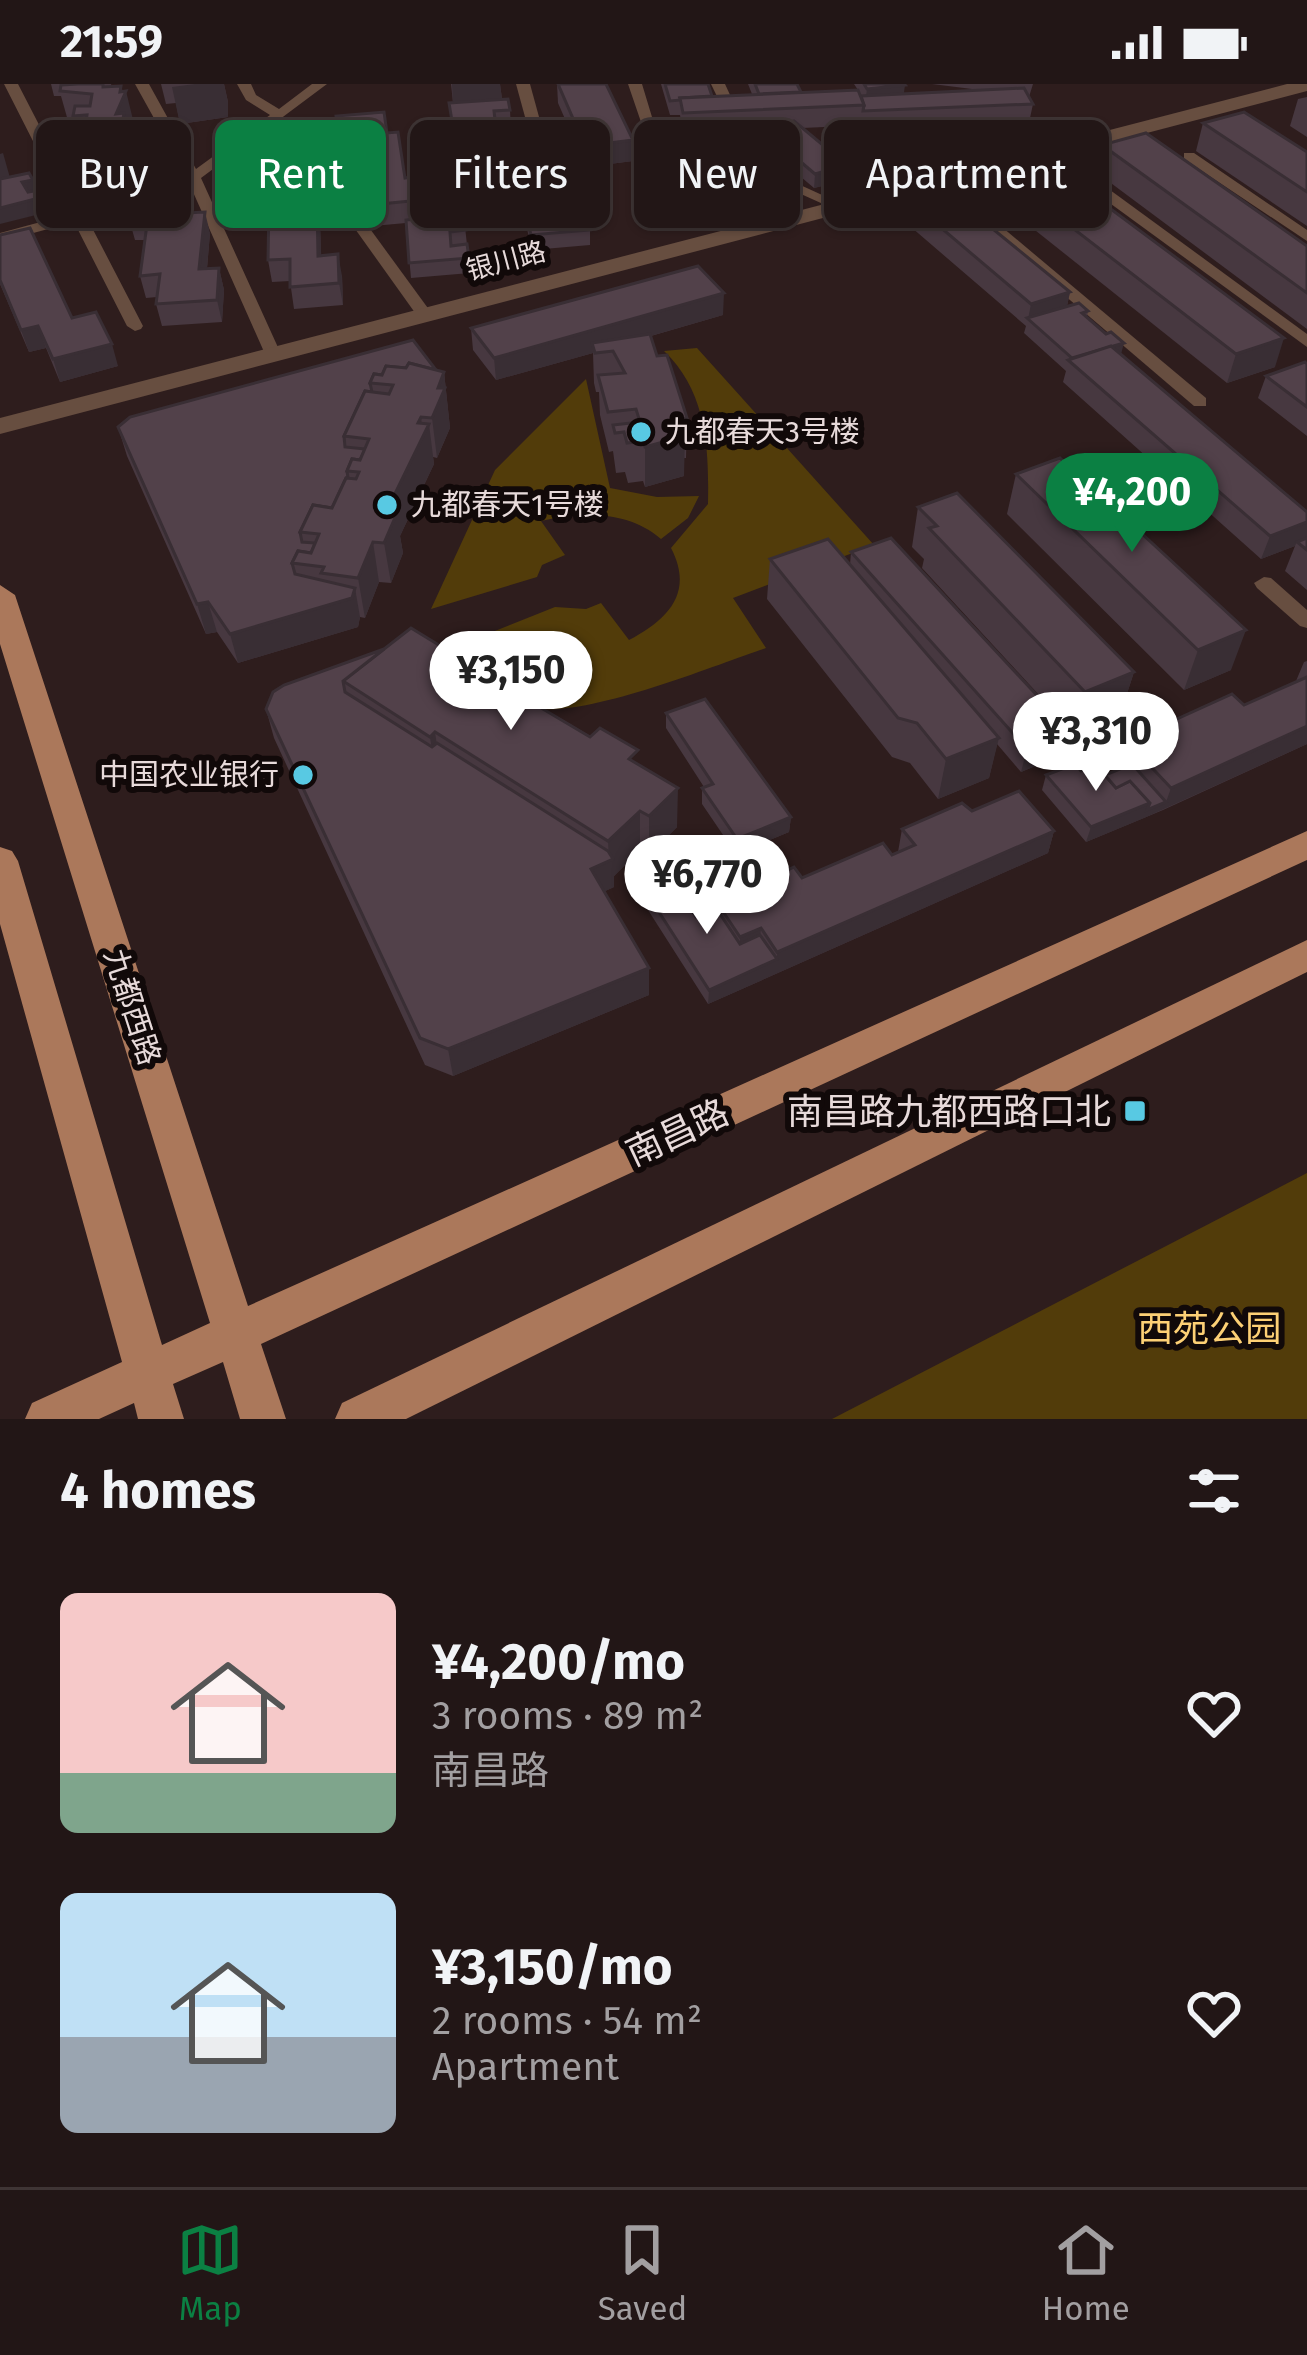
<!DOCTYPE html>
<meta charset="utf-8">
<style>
body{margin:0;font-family:"Fira Sans","Noto Sans SC",sans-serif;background:#2e2323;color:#f1f3f6;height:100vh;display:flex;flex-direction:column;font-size:45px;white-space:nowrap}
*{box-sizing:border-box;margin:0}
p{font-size:39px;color:#a29fa1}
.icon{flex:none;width:66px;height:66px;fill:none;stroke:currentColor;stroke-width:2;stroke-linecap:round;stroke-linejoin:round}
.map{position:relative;height:1335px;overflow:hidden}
.panel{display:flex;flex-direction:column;background:#221616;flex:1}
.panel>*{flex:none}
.banner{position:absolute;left:36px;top:36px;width:1236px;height:108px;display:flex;gap:24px}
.price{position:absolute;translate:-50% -102px;padding:0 27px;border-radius:42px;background:#fff;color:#222;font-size:39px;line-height:78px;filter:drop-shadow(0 3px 6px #0008)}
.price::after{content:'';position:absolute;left:50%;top:72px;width:36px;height:27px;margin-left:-18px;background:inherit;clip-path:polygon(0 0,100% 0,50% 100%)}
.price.on{background:#0b8043;color:#fff}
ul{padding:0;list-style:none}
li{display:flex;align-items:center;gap:36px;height:300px;padding:0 60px}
li span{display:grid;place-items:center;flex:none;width:336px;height:240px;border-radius:18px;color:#555}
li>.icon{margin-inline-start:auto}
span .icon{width:144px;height:144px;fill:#fffc;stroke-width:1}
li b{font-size:51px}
h2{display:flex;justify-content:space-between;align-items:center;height:144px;padding:0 60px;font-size:51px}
.pill{padding:0 42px;border-radius:18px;background:#221616;box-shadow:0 3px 9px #0004,0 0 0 3px #3f3535;font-size:42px;line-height:108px}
.pill.on{background:#0b8043;color:#fff}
.status{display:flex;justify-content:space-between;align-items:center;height:84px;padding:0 60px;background:#221616;direction:ltr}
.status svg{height:33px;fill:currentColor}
.dock{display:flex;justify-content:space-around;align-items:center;height:168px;border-top:3px solid #3f3535;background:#221616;font-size:33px;color:#a29fa1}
.dock a{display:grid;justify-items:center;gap:6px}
.dock .on{color:#0b8043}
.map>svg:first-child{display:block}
</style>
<div class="status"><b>21:59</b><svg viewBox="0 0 49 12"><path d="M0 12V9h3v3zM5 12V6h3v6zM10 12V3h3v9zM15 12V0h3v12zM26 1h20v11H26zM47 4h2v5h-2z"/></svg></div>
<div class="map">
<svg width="1307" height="1335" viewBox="0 0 1307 1335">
<rect width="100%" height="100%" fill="#2e1d1d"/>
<g fill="#523c0a">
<path d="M 697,264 L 874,461 L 733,514 L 766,564 C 714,581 569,642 521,621 C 495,610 482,580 467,558 L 555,523 L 586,525 L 601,519 L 629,556 C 669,535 694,508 671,464 L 708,420 C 709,364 707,308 664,267 Z"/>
<path d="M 586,295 L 610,404 L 657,413 L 699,412 L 688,434 L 661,455 C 627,426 582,428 541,437 L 565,471 L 542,481 L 537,493 L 431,525 L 495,386 Z"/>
<polygon points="1307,1089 1307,1335 832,1335"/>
</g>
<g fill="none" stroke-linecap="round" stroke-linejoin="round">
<g fill="#674e40" fill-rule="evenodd">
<polygon points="4,0 18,0 83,126 143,110 185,90 135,0 149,0 196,85 270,31 246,16 237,0 251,0 256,11 279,25 312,0 327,0 201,94 281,270 279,273 267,273 265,270 189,99 153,116 87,134 143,242 141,245 135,247 127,242 74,138 0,158 0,149 70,130"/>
<polygon points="516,0 530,0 556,95 554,98 542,95"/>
<polygon points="628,0 642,0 652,33 844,121 832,124 641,38"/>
<polygon points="711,0 725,0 737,26 735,29 725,29"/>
<polygon points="1184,69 1194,69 1307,146 1307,157 1184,75"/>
<polygon points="320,90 330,90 430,227 430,233 418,233 318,93"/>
<polygon points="1085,95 1095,95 1307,250 1307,263 1085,101"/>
<polygon points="974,128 984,128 1206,314 1206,322 1194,322 974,134"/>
<polygon points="1264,493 1271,494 1307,526 1307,544 1300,542 1257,504 1254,499"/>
</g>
<polygon fill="#674e40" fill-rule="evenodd" points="1287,0 1307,0 1307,7 0,350 0,334"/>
<g fill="#ab785b" fill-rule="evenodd">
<polygon points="0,501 15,511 248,1222 1307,747 1307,776 261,1260 286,1335 240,1335 223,1278 173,1300 184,1335 138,1335 134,1319 99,1335 25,1335 32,1319 122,1278 0,840 0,763 12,767 18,777 162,1261 210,1239 0,560"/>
<polygon points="1307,856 1307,888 406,1335 335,1335 342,1319"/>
</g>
</g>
<g fill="#473840">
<polygon points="51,0 111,0 112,3 121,2 135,44 133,49 143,86 134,106 91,109 80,71 82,64 76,45 70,44 61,12 54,12"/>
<polygon points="161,0 224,0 228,18 228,33 180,40 176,19 166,20"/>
<polygon points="451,0 500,0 502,15 477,18 510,26 511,46 508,47 512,67 536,86 538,107 484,111 481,92 467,93 462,57 454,58 449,19 453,19"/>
<polygon points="557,0 633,56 633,77 586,83 558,19"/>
<polygon points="661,0 708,0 712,12 752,10 748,0 797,0 801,8 858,6 854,0 904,0 904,10 980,6 932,0 1033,0 1029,13 1033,20 1030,34 944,38 960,67 875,89 856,72 858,57 937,38 802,44 847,81 846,96 814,104 762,60 762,46 683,50 680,31 670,31"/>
<polygon points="1307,13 1307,53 1290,42 1298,15"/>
<polygon points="1203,39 1307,68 1307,142 1196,67"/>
<polygon points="387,49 405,94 417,92 423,134 426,141 464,133 470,189 411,194 406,139 373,142 372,129 360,130 354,80 342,81 339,60"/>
<polygon points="1102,61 1307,162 1307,245 1096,88"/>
<polygon points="284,65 301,86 302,117 320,138 321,172 342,192 343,221 294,225 290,197 272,198 268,176 269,142 247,144 243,122 244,93 232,94 227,72"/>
<polygon points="675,77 711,115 710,130 683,131 681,124 675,124 675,132 646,134 643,107 640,107 638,96 638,82 663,85 675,84"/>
<polygon points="1000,88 1275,283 1227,299 996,115"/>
<polygon points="543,105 585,118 585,129 590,146 590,161 532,166 522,124 521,109 543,112"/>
<polygon points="907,115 1070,208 1067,222 1088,227 1087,233 1121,271 1307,428 1307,506 1285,487 1295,462 1261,475 1063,298 1066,287 1024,249 1026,242 904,137"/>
<polygon points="193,124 192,129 210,149 207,185 219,184 224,206 222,238 162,242 156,220 157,213 146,214 140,192 145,156 135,156 129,135"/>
<polygon points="0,151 72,234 118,282 60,298 46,264 29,268 0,200"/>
<polygon points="723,231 651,252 657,272 687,334 686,374 684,374 684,392 645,403 643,397 628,399 625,388 616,389 613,367 609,368 600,331 599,308 596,308 594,299 593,269 496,296 473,266 471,244"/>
<polygon points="1307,280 1307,352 1258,314 1266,292"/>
<polygon points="436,286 444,288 450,344 437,374 433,373 434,380 400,452 403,469 391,499 379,498 365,534 360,533 358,543 238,579 217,548 206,550 127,372 118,343"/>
<polygon points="1016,390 1231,586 1184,606 1007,430"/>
<polygon points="918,423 1134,588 1121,628 1073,648 922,484 924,475 912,463"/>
<polygon points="851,468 1064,670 1021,688 997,660 989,694 938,715 910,679 892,673 767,515 770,475 850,481"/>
<polygon points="384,565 502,600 638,680 677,743 649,771 640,766 614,792 614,803 605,807 649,911 453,992 425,981 274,654 266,625"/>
<polygon points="1307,577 1307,660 1163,726 1086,758 1042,706 1046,691 1081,687 1105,691 1124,684 1115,674 1122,652 1244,621 1296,597 1304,578"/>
<polygon points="666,629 791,733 789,748 736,770 702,720 702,704 704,703 666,644"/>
<polygon points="972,727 1054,747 1048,769 708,920 641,815 641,800 696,833 716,824 716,817 892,771 898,768 902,745"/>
</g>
<g fill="#392e34">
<polygon points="195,0 224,0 228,18 228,33 180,40 172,3"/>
<polygon points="452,0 500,0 502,15 453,20"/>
<polygon points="905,1 903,16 865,19 867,5"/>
<polygon points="121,2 124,12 126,7 135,44 131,54 134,49 143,86 134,106 116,30"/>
<polygon points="962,53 960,67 875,89 877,74"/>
<polygon points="633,56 633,77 586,83 585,62"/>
<polygon points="298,64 301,86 302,139 298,118"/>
<polygon points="3,69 14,108 0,111 0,70"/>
<polygon points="847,81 846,96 814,104 815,90"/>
<polygon points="33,96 37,110 27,113 22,98"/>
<polygon points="188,103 193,124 190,151 185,129"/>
<polygon points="43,113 48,128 0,140 0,124"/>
<polygon points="317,116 320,138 322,194 318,172"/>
<polygon points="205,128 210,149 205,207 199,185"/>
<polygon points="338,170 342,192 343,221 339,199"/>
<polygon points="219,184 224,206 222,238 217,216"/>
<polygon points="1070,208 1065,231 1028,235 1031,220"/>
<polygon points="724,209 723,231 595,268 592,259 593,269 496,296 494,274"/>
<polygon points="38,242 46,264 29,268 21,246"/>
<polygon points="1284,254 1275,283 1227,299 1236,270"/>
<polygon points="1124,259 1120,274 1072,274"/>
<polygon points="112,260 118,282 60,298 53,275"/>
<polygon points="444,288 450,344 437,374 432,334 438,304"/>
<polygon points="421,333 423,352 429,340 434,380 400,452 403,469 391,499 384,459 386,428"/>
<polygon points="685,352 684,392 645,403 645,363"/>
<polygon points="1307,438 1307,456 1297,458 1295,462 1261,475 1270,452"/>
<polygon points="373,458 379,498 365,534 358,494"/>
<polygon points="355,504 360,533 358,543 238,579 230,550"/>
<polygon points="208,518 217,548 206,550 197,520"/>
<polygon points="1246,546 1231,586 1184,606 1198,566"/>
<polygon points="501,586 505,626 491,594"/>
<polygon points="1134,588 1121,628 1073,648 1085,608"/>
<polygon points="1307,642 1307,660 1144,734 1086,758 1091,743 1150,719 1166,718 1171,704"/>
<polygon points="1070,647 1064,670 1021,688 1027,665"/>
<polygon points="435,648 441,688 436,692 430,653"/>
<polygon points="999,654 989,694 938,715 946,675"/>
<polygon points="678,704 677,743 649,771 649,732"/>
<polygon points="640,727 640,766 614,792 614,803 593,813 591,785 609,777 608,757"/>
<polygon points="791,733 789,748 736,770 737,755"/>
<polygon points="1054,747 1048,769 708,920 709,906 777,875 777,868"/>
<polygon points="761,844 759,866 739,875 740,853"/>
<polygon points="649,884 649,911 453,992 448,965"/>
</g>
<g fill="#52414a" stroke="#392e34" stroke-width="3">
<polygon points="78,0 103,0 103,3 121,2 120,8 126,7 116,30 124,29 122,41 115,44 129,43 128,49 134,49 124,68 80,71 82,64 96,63 98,52 84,53 87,31 73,32 75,22 90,22 92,10 60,7 61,1"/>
<polygon points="558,0 606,0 633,56 585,62"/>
<polygon points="665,0 708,0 712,12 680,14 681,16 670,17"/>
<polygon points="755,0 797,0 801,8 759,10"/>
<polygon points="864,0 904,0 905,1 867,5"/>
<polygon points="1024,4 1033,20 863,27 864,21 861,12"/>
<polygon points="858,6 864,21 683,29 680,14"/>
<polygon points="508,15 510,26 494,27 496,44 508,43 512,67 532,65 536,86 482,90 479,71 465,72 460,36 452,37 449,19"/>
<polygon points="384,28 387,49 398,48 405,94 417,92 421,116 370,121 369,108 357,109 353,69 377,67 365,65 364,58 339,60 336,32"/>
<polygon points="1244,28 1307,68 1307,108 1203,39"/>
<polygon points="794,37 847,81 815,90 763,46"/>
<polygon points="943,37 962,53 877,74 858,57"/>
<polygon points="281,42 280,66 298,64 298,118 317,116 318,172 338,170 339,199 290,203 290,175 268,176 269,120 243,122 245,71 227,72 229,46"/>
<polygon points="1146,49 1307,162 1307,209 1102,61"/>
<polygon points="695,76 711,115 683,117 681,109 673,110 675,117 646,119 643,103 658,102 655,92 640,92 638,82 661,77 663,85 677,84 675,77"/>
<polygon points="1045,76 1284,254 1236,270 1000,88"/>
<polygon points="29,89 33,96 22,98 28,108 39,106 43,113 0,124 0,95"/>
<polygon points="580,102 585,118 565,120 568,131 585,129 590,146 531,151 521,109 545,112 543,105"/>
<polygon points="188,103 185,129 205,128 199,185 219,184 217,216 156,220 160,190 140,192 148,133 129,135 134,107"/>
<polygon points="944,105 1070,208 1031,220 907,115"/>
<polygon points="430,133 464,133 466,146 450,148 451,162 467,160 469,174 409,179 406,136 426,134 426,141"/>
<polygon points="30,144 72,234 96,228 112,260 53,275 38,242 21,246 0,196 0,151"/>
<polygon points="698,182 724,209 494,274 471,244"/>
<polygon points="1079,219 1088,227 1082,229 1106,250 1111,248 1124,259 1072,274 1027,234"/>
<polygon points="650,250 657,272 667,271 687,334 679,335 685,352 645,363 643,357 627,359 624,348 615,349 613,341 640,338 636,325 608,328 598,291 625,289 613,267 595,269 592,259"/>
<polygon points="413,256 436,286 409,279 406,284 386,282 382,291 374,290 370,299 372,308 365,307 344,352 345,363 365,365 360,376 352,375 347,387 348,394 346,394 332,424 313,421 300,448 302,458 315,459 311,469 298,467 292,479 295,490 355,504 352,514 230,550 208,518 197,520 118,343 130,333"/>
<polygon points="1111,262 1307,428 1307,438 1270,452 1068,276"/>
<polygon points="1305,278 1307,280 1307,323 1266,292"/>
<polygon points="409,279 444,288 438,304 445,304 432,334 421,333 418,339 429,340 386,428 397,429 384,459 373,458 358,494 321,489 324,483 292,479 298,467 311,469 319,450 300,448 313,421 332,424 346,394 356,395 359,388 347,387 352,375 360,376 369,355 344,352 365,307 389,310 393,301 370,299 374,290 382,291 386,282 406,284"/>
<polygon points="1060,374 1246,546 1198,566 1016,390"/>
<polygon points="957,409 1134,588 1085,608 929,444 937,442 918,423"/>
<polygon points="891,454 1070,647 1027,665 851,468"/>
<polygon points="1307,454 1307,466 1297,458"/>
<polygon points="828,455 999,654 946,675 917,639 898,634 770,475"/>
<polygon points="411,544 460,574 469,567 501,586 491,594 590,653 600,644 638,666 629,675 678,704 649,732 640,727 608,757 435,648 430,653 343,597"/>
<polygon points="384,565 343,597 345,608 432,663 437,659 608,767 613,775 591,785 649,884 448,965 420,954 266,625 273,608 284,601"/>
<polygon points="1307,593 1307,642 1171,704 1122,652 1152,639 1157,644 1232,610 1244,621"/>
<polygon points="705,615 791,733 737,755 702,704 713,700 666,629"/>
<polygon points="1075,680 1081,687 1096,681 1116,704 1130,697 1150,719 1091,743 1046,691"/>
<polygon points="1132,680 1166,718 1147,726 1150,719 1130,697 1116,704 1105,691"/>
<polygon points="1019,707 1054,747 777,868 761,844 740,853 716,817 794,783 802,794 883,759 892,771 915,761 902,745 962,719 972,727"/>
<polygon points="667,789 696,833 716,824 740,860 760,851 777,875 709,906 641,800"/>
</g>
<g fill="#58c9e3" stroke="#110909" stroke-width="4.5">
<circle cx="641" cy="348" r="12"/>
<circle cx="387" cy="421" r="12"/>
<circle cx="303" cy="691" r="12"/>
<rect x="1123" y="1015" width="24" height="24" rx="6"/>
</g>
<g text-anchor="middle" stroke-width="12" stroke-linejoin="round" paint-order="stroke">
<g font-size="27" fill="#e7dada" stroke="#110909">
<text transform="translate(506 177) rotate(-15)" y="9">银川路</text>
</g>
<g font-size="30" fill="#e7dada" stroke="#110909" text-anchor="start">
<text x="665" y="358">九都春天3号楼</text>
<text x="411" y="431">九都春天1号楼</text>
<text x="279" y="701" text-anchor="end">中国农业银行</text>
</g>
<g font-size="30" fill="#e7dada" stroke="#110909">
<text transform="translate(132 923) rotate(72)" y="10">九都西路</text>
</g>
<g font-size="36" fill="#e7dada" stroke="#110909" text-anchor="end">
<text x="1111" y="1040">南昌路九都西路口北</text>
</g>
<g font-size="36" fill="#e7dada" stroke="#110909">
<text transform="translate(677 1048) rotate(-25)" y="13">南昌路</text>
</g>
<g font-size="36" fill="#fdd075" stroke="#110909">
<text x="1209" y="1257">西苑公园</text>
</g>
</g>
</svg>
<b class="price on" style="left:1132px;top:471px">¥4,200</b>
<b class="price" style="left:511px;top:649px">¥3,150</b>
<b class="price" style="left:1096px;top:710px">¥3,310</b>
<b class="price" style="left:707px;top:853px">¥6,770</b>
<div class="banner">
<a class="pill">Buy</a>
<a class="pill on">Rent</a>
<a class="pill">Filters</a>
<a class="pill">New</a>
<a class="pill">Apartment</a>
</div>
</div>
<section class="panel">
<h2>4 homes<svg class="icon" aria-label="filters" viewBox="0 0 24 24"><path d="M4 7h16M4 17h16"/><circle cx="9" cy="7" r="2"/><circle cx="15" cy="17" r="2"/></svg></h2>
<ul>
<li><span style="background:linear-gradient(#f6c9c9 75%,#7fa58c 0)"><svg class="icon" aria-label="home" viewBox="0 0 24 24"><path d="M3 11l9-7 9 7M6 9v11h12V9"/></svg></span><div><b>¥4,200/mo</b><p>3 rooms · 89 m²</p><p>南昌路</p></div><svg class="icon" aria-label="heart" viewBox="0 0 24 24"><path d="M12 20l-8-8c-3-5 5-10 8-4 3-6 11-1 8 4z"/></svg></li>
<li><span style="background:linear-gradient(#bfe0f5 60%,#9aa5b1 0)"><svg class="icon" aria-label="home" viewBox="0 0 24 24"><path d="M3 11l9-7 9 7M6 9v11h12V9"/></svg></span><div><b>¥3,150/mo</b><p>2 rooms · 54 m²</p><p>Apartment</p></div><svg class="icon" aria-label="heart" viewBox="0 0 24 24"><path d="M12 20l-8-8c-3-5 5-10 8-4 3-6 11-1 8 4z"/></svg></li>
</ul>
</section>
<nav class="dock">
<a class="on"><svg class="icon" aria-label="map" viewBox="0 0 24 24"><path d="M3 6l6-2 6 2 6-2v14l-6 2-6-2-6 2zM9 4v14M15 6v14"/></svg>Map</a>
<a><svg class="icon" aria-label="saved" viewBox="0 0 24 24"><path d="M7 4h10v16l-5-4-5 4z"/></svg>Saved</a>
<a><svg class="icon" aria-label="home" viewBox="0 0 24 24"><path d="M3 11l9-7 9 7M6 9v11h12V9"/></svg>Home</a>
</nav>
